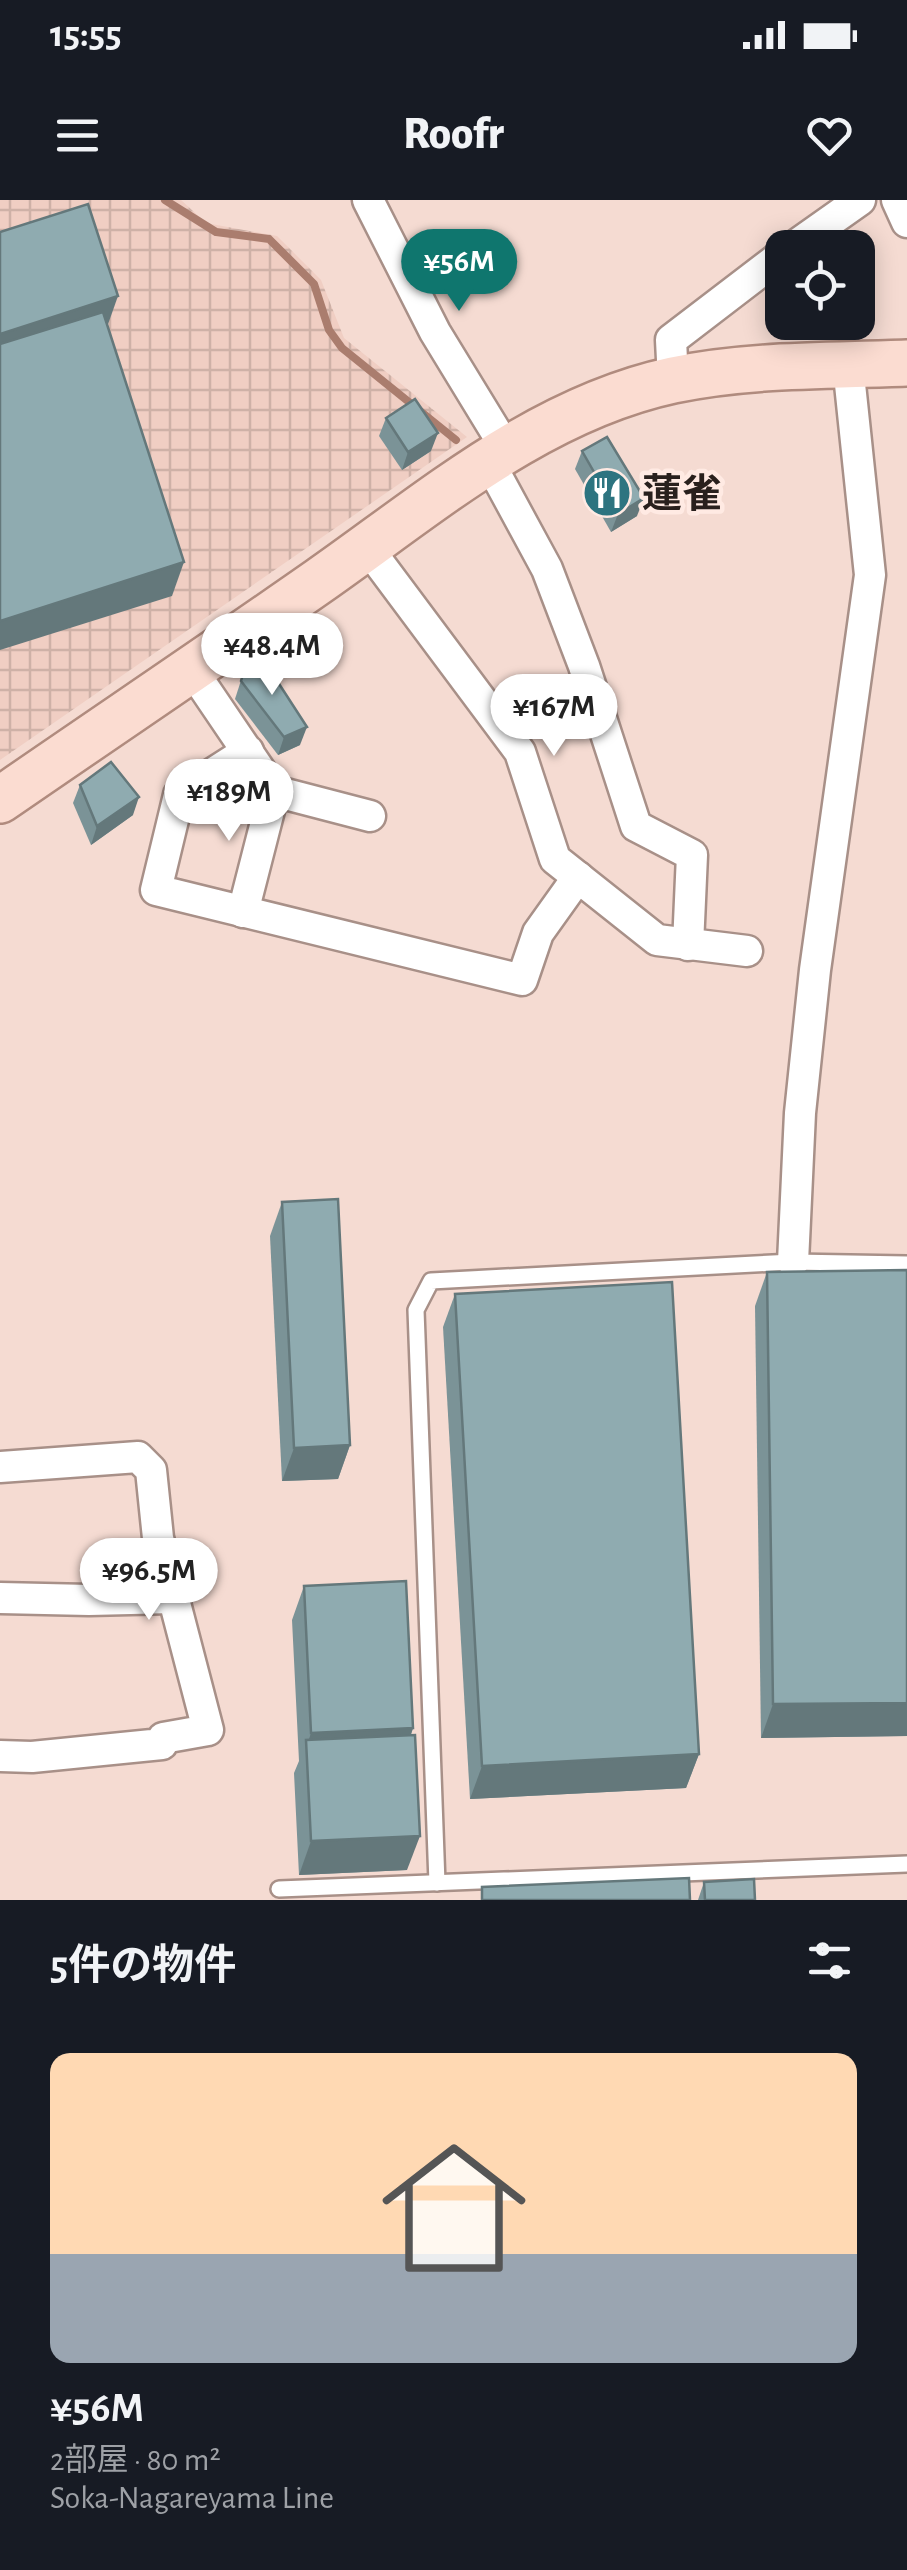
<!DOCTYPE html>
<html lang="ja">
<meta charset="utf-8">
<style>
body{margin:0;font-family:"Alegreya Sans","Noto Sans JP",sans-serif;background:#20242c;color:#f1f3f6;height:100vh;display:flex;flex-direction:column;font-size:38px;white-space:nowrap}
*{box-sizing:border-box;margin:0}
p{font-size:32px;color:#9ea1a6}
.icon{flex:none;width:55px;height:55px;fill:none;stroke:currentColor;stroke-width:2;stroke-linecap:round;stroke-linejoin:round}
.map{position:relative;height:1700px;overflow:hidden}
.panel{display:flex;flex-direction:column;background:#171b24;flex:1}
.panel>*{flex:none}
.buttons{position:absolute;left:765px;top:30px;display:grid;gap:20px}
.buttons a{display:grid;place-items:center;width:110px;height:110px;border-radius:20px;background:#171b24;box-shadow:0 5px 25px #0003;font-size:50px}
.price{position:absolute;translate:-50% -85px;padding:0 22px;border-radius:35px;background:#fff;color:#222;font-size:32px;line-height:65px;filter:drop-shadow(0 2px 5px #0008)}
.price::after{content:'';position:absolute;left:50%;top:60px;width:30px;height:22px;margin-left:-15px;background:inherit;clip-path:polygon(0 0,100% 0,50% 100%)}
.price.current{background:#0f766e;color:#fff}
ul{padding:0;list-style:none}
li{display:grid;align-content:center;gap:20px;height:530px;padding:0 50px}
li+li{border-top:2px solid #363941}
li span{display:grid;place-items:center;height:310px;border-radius:20px;color:#555}
li>.icon{margin-inline-start:auto}
span .icon{width:180px;height:180px;fill:#fffc;stroke-width:1}
li b{font-size:42px}
h2{display:flex;justify-content:space-between;align-items:center;height:120px;padding:0 50px;font-size:42px}
.status{display:flex;justify-content:space-between;align-items:center;height:70px;padding:0 50px;background:#171b24;direction:ltr}
.status svg{height:28px;fill:currentColor}
header{display:flex;justify-content:space-between;align-items:center;height:130px;padding:0 50px;background:#171b24;font-size:45px;font-weight:800}
.map>svg:first-child{display:block}
</style>
<div class="status"><b>15:55</b><svg viewBox="0 0 49 12"><path d="M0 12V9h3v3zM5 12V6h3v6zM10 12V3h3v9zM15 12V0h3v12zM26 1h20v11H26zM47 4h2v5h-2z"/></svg></div>
<header><svg class="icon" aria-label="menu" viewBox="0 0 24 24"><path d="M4 6h16M4 12h16M4 18h16"/></svg>Roofr<svg class="icon" aria-label="heart" viewBox="0 0 24 24"><path d="M12 20l-8-8c-3-5 5-10 8-4 3-6 11-1 8 4z"/></svg></header>
<div class="map">
<svg width="907" height="1700" viewBox="0 0 907 1700">
<defs>
<pattern id="industrial-grid" width="8" height="8" patternUnits="userSpaceOnUse" patternTransform="scale(2.5)"><rect width="8" height="8" fill="#f0cec3"/><path d="M0 4h8M4 0v8" fill="none" stroke="#ceb1a7"/></pattern>
</defs>
<rect width="100%" height="100%" fill="#f5dbd2"/>
<polygon fill="url(#industrial-grid)" points="0,0 181,0 206,23 277,36 321,80 344,138 467,237 0,560"/>
<g fill="none" stroke-linecap="round" stroke-linejoin="round">
<polyline stroke="#aa7d6e" stroke-width="8" points="165,0 216,32 269,39 314,84 329,130 342,148 456,240"/>
<g stroke="#a89088" stroke-width="20">
<g id="lane">
<polyline points="437,1683 416,1110 431,1081 793,1062 907,1064"/>
<polyline points="279,1689 907,1664"/>
</g>
</g>
<g stroke="#a89088" stroke-width="35">
<g id="street">
<polyline points="368,0 435,132 507,250"/>
<polyline points="897,0 907,22"/>
<polyline points="792,48 860,0"/>
<polyline points="673,180 671,140 782,55"/>
<polyline points="489,262 547,369 584,466 636,626 692,655 688,745"/>
<polyline points="367,347 520,552 555,659 657,740 747,751"/>
<polyline points="192,470 274,591 370,616"/>
<polyline points="248,551 179,595 156,690 522,780 538,733 578,677"/>
<polyline points="243,712 274,591"/>
<polyline points="793,1062 800,913 815,770 870,375 848,165"/>
<polyline points="0,1267 138,1257 151,1270 158,1338 208,1530 163,1538 162,1544 32,1557 0,1556"/>
<polyline points="0,1398 89,1400 172,1398"/>
</g>
</g>
<g stroke="#b08b7e" stroke-width="50">
<path id="primary" d="M 0,600 C 106,527 213,455 319,381 C 429,304 538,209 673,180 C 748,164 830,166 907,163"/>
</g>
<use href="#lane" stroke="#fff" stroke-width="15"/>
<use href="#street" stroke="#fff" stroke-width="30"/>
<use href="#primary" stroke="#fbdcd1" stroke-width="45"/>
</g>
<g fill="#7b9397">
<polygon points="386,218 431,251 402,270 379,236"/>
<polygon points="582,251 637,316 611,332 575,269"/>
<polygon points="245,468 300,545 278,555 235,499"/>
<polygon points="80,585 133,615 91,645 73,603"/>
<polygon points="282,1002 350,1245 338,1279 282,1281 270,1036"/>
<polygon points="767,1072 907,1536 761,1538 755,1106"/>
<polygon points="455,1094 699,1554 686,1588 470,1599 443,1127"/>
<polygon points="304,1386 413,1528 411,1535 407,1670 299,1675 294,1573 299,1561 292,1420"/>
<polygon points="704,1682 755,1700 698,1700"/>
</g>
<g fill="#64787b">
<polygon points="118,96 106,130 0,164 0,134"/>
<polygon points="438,233 431,251 402,270 408,252"/>
<polygon points="644,298 637,316 611,332 618,314"/>
<polygon points="184,362 172,396 0,450 0,421"/>
<polygon points="307,527 300,545 278,555 284,537"/>
<polygon points="139,597 133,615 91,645 97,626"/>
<polygon points="350,1245 338,1279 282,1281 294,1248"/>
<polygon points="907,1503 907,1536 761,1538 773,1504"/>
<polygon points="413,1528 401,1562 307,1545 311,1533"/>
<polygon points="699,1554 686,1588 470,1599 482,1566"/>
<polygon points="420,1636 407,1670 299,1675 311,1641"/>
</g>
<g fill="#8fabb0" stroke="#64787b" stroke-width="2.5">
<polygon points="88,4 118,96 0,134 0,32"/>
<polygon points="103,112 184,362 0,421 0,144"/>
<polygon points="415,199 438,233 408,252 386,218"/>
<polygon points="607,237 644,298 618,314 582,251"/>
<polygon points="261,456 307,527 284,537 241,481 245,468"/>
<polygon points="111,562 139,597 97,626 80,585"/>
<polygon points="338,999 350,1245 294,1248 282,1002"/>
<polygon points="907,1070 907,1503 773,1504 767,1072"/>
<polygon points="672,1082 699,1554 482,1566 455,1094"/>
<polygon points="406,1381 413,1528 311,1533 304,1386"/>
<polygon points="415,1535 420,1636 311,1641 306,1540"/>
<polygon points="689,1678 690,1700 482,1700 482,1687"/>
<polygon points="754,1679 755,1700 705,1700 704,1682"/>
</g>
<defs>
<g id="restaurant-disc" transform="scale(2.5)"><circle r="9.5" fill="#2d7480" stroke="#ffeae3"/><path d="M-5-6h1v4h1v-4h1v4h1v-4h1v5L-1.5 .5V6h-2V.5L-5-1ZM5-6V6H3V1.5H1.5Q1.5-4 5-6Z" fill="#fff"/></g>
</defs>
<g fill-rule="evenodd">
<use href="#restaurant-disc" x="607" y="293"/>
</g>
<g text-anchor="middle" stroke-width="9" stroke-linejoin="round" paint-order="stroke">
<g font-size="40" font-weight="bold" fill="#29201d" stroke="#ffeae3" text-anchor="start">
<text x="642" y="307">蓮雀</text>
</g>
</g>
</svg>
<div class="buttons">
<a><svg class="icon" aria-label="locate" viewBox="0 0 24 24"><circle cx="12" cy="12" r="6"/><path d="M12 2v4M12 18v4M2 12h4M18 12h4"/></svg></a>
</div>
<b class="price current" style="left:459px;top:114px">¥56M</b>
<b class="price" style="left:272px;top:498px">¥48.4M</b>
<b class="price" style="left:554px;top:559px">¥167M</b>
<b class="price" style="left:229px;top:644px">¥189M</b>
<b class="price" style="left:149px;top:1423px">¥96.5M</b>
</div>
<section class="panel">
<h2>5件の物件<svg class="icon" aria-label="filters" viewBox="0 0 24 24"><path d="M4 7h16M4 17h16"/><circle cx="9" cy="7" r="2"/><circle cx="15" cy="17" r="2"/></svg></h2>
<ul>
<li><span style="background:linear-gradient(#ffd9b3 65%,#9aa5b1 0)"><svg class="icon" aria-label="home" viewBox="0 0 24 24"><path d="M3 11l9-7 9 7M6 9v11h12V9"/></svg></span><div><b>¥56M</b><p>2部屋 · 80 m²</p><p>Soka-Nagareyama Line</p></div></li>
</ul>
</section>
